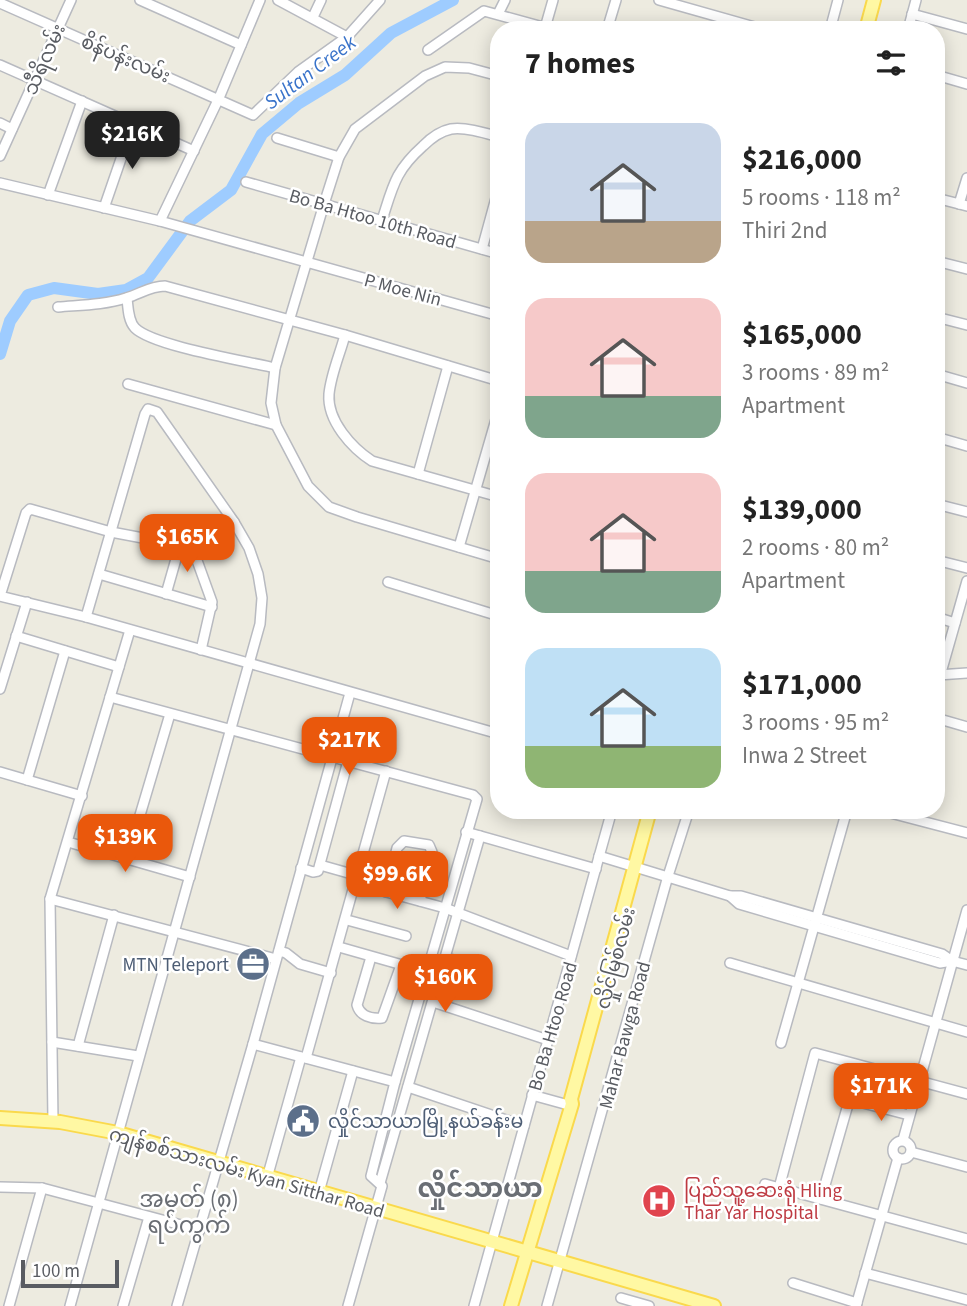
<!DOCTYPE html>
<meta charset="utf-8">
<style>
body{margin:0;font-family:"Source Sans 3","Noto Sans Myanmar",sans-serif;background:#f6f6f6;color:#222;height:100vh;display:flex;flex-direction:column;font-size:26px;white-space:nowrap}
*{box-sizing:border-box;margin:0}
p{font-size:23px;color:#767676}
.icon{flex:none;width:38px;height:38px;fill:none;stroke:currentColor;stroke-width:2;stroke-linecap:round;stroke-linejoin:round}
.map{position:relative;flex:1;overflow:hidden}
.sheet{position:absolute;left:490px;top:21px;width:455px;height:798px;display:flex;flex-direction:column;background:#fff;border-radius:28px;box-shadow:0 4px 18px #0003}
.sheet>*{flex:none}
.scale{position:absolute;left:21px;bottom:18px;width:98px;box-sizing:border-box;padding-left:7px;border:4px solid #595c62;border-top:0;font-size:19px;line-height:24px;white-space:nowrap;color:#595c62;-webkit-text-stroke:5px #fff;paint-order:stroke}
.price{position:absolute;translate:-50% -60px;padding:0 16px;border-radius:14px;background:#ea580c;color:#fff;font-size:23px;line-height:46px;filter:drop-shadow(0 2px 4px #0008)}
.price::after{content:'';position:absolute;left:50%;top:42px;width:21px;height:16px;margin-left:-10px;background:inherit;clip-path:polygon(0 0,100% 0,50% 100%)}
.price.current{background:#222;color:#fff}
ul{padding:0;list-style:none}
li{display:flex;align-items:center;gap:21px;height:175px;padding:0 35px}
li span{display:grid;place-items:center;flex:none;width:196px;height:140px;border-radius:21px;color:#555}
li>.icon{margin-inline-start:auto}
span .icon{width:84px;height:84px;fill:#fffc;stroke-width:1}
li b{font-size:30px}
h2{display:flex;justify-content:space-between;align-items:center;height:84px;padding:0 35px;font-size:30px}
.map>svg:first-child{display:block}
</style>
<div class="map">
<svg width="967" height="1306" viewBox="0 0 967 1306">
<rect width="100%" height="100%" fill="#edebe0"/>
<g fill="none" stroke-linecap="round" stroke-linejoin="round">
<polyline stroke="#9eccff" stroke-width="12" points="0,354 10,321 28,295 54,288 98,294 126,290 148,278 190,221 231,190 262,134 299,103 345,75 391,33 453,0"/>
<g stroke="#b8bac0" stroke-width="12">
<g id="minor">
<polyline points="140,0 241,45"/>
<polyline points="278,0 347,37"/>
<polyline points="659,0 765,30"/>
<polyline points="0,3 253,115 298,72 347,37 380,0"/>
<polyline points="498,14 505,0"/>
<polyline points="912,14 967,29"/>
<polyline points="313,17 321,0"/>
<polyline points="545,28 553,0"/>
<polyline points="607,30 616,0"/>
<polyline points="830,30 838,0"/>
<polyline points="908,30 916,0"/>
<polyline points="428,50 484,11 554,30"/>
<polyline points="0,65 194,151"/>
<polyline points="936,75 967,84"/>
<polyline points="499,76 469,68 445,67 425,76 355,129 339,157 324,204 275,368 271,403 276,425 308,486 329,507 357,517 499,559"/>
<polyline points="0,123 12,129"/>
<polyline points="277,138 339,157"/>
<polyline points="0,156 71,0"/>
<polyline points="246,182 499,254"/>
<polyline points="0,183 160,221 499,316"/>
<polyline points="48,195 82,101"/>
<polyline points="936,198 967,206"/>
<polyline points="959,204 967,178"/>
<polyline points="104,208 133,124"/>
<path d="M 382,220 C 393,186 395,171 423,146 C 430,139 441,131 451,129 C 466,127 485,133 499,137"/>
<polyline points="160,221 219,98 260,0"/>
<polyline points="482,249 499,187"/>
<polyline points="936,261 967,269"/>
<path d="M 127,298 C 128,307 128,321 135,328 C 153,346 246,361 275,368"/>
<path d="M 58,307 C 81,305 104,305 126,298 C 140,294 150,286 165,286 L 345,335 L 499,381"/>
<polyline points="936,317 967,325"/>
<path d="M 345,335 C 340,354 331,374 329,394 C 327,421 352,448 372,461 L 499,497"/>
<polyline points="936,374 967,383"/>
<polyline points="128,384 276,425"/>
<polyline points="936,437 967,446"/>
<polyline points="418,474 448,366"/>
<polyline points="936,504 967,512"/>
<polyline points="234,522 180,545 111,532 30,509 26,513 0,596 86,617 499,734"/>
<polyline points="190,541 212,602 201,650"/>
<polyline points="459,547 499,409"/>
<polyline points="936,560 967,568"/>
<polyline points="99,574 212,607"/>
<polyline points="388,582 499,616"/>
<polyline points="166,594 180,545"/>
<polyline points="936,617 955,623"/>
<polyline points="16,636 119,667"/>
<polyline points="938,675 967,673"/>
<polyline points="940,676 967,581"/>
<polyline points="0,689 27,602"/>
<polyline points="110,697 473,795 477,799 395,1082 371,1176 382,1186 348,1306"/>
<polyline points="936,718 967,727"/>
<polyline points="0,772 82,796"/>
<polyline points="27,780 65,651"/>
<polyline points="879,810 967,833"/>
<polyline points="466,832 596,869"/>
<polyline points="68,842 190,877"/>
<polyline points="599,856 730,896 741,896 942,954 952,961 967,965"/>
<polyline points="127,859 170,714"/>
<polyline points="320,865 359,876"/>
<polyline points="301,868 313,872 318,871 348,761"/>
<polyline points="357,884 445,908 571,956"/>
<polyline points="386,892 397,848 404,841 429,845 432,852 420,901"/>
<polyline points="730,896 739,904 940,963 952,961"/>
<polyline points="50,899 276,959"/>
<polyline points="347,920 406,936"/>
<polyline points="339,947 427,972"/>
<polyline points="279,951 286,953 300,964 331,973"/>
<path d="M 371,957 L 357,1005 C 360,1016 371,1019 382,1018 L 401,965"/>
<polyline points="446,958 481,967"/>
<polyline points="730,963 967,1032"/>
<polyline points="433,1002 548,1040"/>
<polyline points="52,1042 138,1056"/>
<polyline points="781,1043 847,810"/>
<polyline points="253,1044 395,1082"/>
<polyline points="78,1046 114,915"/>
<polyline points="306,1058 386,771"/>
<polyline points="408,1087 524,1126"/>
<polyline points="532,1095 572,1106"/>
<polyline points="859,1102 909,1115"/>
<polyline points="53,1121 50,899 130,630"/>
<polyline points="903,1140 967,910"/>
<circle cx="902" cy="1150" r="9"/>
<polyline points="911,1152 967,1167"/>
<polyline points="267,1178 301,1057"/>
<polyline points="380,1183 480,836"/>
<polyline points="765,1184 967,1239"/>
<polyline points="0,1187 42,1188 200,1230"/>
<polyline points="779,1188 815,1053 967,1094"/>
<polyline points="319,1192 353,1071"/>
<polyline points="821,1199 859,1066"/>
<polyline points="865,1273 967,1300"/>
<polyline points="793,1283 857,1303"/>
<polyline points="621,1298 649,1306"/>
<polyline points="9,1306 42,1188"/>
<polyline points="70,1306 260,624 262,598 258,574 249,548 234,522 157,412 148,409 145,414 86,617"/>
<polyline points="123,1306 149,1217"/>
<polyline points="177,1306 253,1044 350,693"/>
<polyline points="474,1306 612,810"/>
<polyline points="547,1306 668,876 689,810"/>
<polyline points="856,1306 898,1158"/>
</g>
</g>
<g stroke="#fad94c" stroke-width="16">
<g id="major">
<polyline points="866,30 874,0"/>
<polyline points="0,1118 60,1122 118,1133 714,1306"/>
<polyline points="511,1306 572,1104 571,1099 650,810"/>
</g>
</g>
<use href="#minor" stroke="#fff" stroke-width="9"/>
<use href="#major" stroke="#fff8a3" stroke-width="12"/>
</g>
<defs>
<g id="office-disc" transform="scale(1.75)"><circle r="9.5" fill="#5c6f8a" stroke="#fff"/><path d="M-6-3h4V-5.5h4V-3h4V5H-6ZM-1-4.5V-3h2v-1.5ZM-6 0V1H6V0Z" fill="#fff"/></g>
<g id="civic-disc" transform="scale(1.75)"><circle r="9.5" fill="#5c6f8a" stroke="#fff"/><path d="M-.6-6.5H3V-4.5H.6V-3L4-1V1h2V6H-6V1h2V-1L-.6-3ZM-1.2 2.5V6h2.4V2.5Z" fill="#fff"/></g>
<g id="hospital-disc" transform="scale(1.75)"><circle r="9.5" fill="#e0444e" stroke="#fff"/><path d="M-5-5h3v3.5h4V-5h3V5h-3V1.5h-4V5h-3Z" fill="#fff"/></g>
</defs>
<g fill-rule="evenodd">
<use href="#office-disc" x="253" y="964"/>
<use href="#civic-disc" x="303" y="1121"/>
<use href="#hospital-disc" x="659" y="1201"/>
</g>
<g text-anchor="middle" stroke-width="5" stroke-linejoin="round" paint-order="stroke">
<g font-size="19" fill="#595c62" stroke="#fff">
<text transform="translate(126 58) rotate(23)" y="7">စိန်ပန်းလမ်း</text>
<text transform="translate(44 59) rotate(-66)" y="7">သီရိလမ်း</text>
<text transform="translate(373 218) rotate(16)" y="7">Bo Ba Htoo 10th Road</text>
<text transform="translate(403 289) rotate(15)" y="7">P Moe Nin</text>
<text transform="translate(615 958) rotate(-75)" y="7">လှိုင်မြစ်လမ်း</text>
<text transform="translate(552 1026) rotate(-74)" y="7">Bo Ba Htoo Road</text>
<text transform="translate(624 1035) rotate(-75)" y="7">Mahar Bawga Road</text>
<text transform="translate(247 1172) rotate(16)" y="7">ကျန်စစ်သားလမ်း Kyan Sitthar Road</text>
</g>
<g font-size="19" fill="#4e5e75" stroke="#fff" text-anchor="end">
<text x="229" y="971">MTN Teleport</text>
<text x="328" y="1128" text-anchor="start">လှိုင်သာယာမြို့နယ်ခန်းမ</text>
</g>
<g font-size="19" fill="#be3a42" stroke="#fff" text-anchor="start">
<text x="684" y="1197">ပြည်သူ့ဆေးရုံ Hling<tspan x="684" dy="22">Thar Yar Hospital</tspan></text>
</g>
<g font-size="21" font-style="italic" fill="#3973ca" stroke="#fff">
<text transform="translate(310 72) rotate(-37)" y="7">Sultan Creek</text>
</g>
<g font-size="23" fill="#6a6e74" stroke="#fff">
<text x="189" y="1207">အမှတ် (၈)<tspan x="189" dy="26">ရပ်ကွက်</tspan></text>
</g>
<g font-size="26" font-weight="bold" fill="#6a6e74" stroke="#fff">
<text x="480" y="1197">လှိုင်သာယာ</text>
</g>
</g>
</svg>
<div class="scale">100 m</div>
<b class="price current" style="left:132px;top:171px">$216K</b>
<b class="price" style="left:187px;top:574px">$165K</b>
<b class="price" style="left:349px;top:777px">$217K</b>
<b class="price" style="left:125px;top:874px">$139K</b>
<b class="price" style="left:397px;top:911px">$99.6K</b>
<b class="price" style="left:445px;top:1014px">$160K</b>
<b class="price" style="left:881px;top:1123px">$171K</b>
<section class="sheet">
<h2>7 homes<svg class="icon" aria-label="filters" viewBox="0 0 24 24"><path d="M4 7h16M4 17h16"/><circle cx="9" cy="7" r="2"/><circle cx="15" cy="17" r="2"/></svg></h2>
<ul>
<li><span style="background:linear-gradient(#c9d6e8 70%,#b9a48a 0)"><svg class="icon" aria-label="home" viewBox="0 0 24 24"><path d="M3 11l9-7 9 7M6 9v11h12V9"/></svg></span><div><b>$216,000</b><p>5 rooms · 118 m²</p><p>Thiri 2nd</p></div></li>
<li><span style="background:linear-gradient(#f6c9c9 70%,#7fa58c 0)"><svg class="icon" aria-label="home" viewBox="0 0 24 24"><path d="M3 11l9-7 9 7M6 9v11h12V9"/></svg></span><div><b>$165,000</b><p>3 rooms · 89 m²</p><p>Apartment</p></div></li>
<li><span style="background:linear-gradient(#f6c9c9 70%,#7fa58c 0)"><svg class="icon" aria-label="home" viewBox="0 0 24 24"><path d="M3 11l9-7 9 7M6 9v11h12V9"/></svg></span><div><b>$139,000</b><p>2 rooms · 80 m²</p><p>Apartment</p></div></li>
<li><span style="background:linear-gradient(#bfe0f5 70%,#8fb573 0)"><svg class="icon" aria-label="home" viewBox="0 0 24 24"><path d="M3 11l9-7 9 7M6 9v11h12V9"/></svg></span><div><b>$171,000</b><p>3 rooms · 95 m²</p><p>Inwa 2 Street</p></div></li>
</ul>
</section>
</div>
